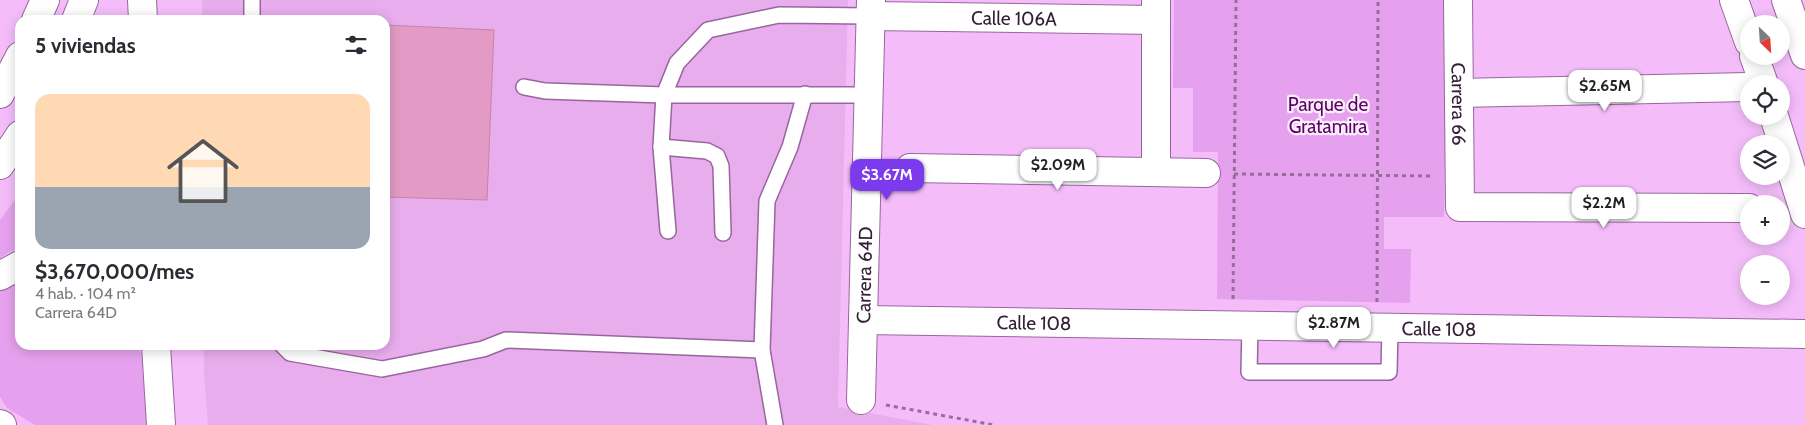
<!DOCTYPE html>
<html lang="es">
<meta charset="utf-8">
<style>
body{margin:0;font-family:Cabin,sans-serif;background:#f2f2f3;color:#2b2b33;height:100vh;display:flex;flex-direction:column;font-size:19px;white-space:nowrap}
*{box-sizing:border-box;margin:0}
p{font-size:16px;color:#7c7c81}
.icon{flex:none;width:28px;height:28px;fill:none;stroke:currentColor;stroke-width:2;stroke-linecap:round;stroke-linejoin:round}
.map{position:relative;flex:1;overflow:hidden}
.details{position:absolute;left:15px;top:15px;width:375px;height:335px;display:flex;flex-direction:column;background:#fff;border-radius:15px;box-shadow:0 2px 12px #0003}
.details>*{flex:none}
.needle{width:32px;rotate:155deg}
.fabs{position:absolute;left:1740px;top:15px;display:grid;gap:10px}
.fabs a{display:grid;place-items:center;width:50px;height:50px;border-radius:50%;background:#fff;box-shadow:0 2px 12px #0003;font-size:25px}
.price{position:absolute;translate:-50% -42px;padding:0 11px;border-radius:10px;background:#fff;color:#222;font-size:16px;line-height:32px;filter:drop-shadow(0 1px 2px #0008)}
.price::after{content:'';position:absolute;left:50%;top:30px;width:15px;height:11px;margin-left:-8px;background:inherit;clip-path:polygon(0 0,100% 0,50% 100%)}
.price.selected{background:#7c3aed;color:#fff}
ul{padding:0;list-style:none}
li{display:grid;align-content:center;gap:10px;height:265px;padding:0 20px}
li+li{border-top:1px solid #e1e1e2}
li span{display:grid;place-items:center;height:155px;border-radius:15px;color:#555}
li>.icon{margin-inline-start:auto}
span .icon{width:90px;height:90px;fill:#fffc;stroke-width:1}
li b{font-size:21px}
h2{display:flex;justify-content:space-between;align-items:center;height:60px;padding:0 20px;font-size:21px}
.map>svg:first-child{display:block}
</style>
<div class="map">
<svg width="1805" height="425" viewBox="0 0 1805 425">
<rect width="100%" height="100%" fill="#f4bdfa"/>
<polygon fill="#e8aded" points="202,0 848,0 838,407 933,425 208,425 204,373 204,345 385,345 385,20 202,20"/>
<g fill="#e6a1ee">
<polygon points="1174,0 1447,0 1444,217 1384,217 1384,249 1411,249 1410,303 1217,299 1218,152 1193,152 1193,88 1173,88"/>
<polygon points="20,193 20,248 9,252 0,259 0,220"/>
<path d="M 20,278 L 20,345 L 138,345 C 147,369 147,399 148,425 L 35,425 L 7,408 L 0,397 L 0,289 Z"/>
</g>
<polygon fill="#e39bc6" stroke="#c782ac" points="385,25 494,30 487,200 385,197"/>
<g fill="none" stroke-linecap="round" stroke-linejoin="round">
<g stroke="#98669e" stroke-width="18">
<g id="service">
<polyline points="252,20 252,0"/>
<polyline points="524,87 545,91 664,95 868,95"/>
<polyline points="661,147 707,151 717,156 721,166 723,233"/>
<polyline points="668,231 661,147 664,95 677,63 708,30 779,15 870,16"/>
<polyline points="1250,326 1249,372 1389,372 1390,328"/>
<polyline points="282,345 290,353 382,369 483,349 506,340 762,350"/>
<polyline points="775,425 762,350 767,201 790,147 805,94"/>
</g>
</g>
<g stroke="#98669e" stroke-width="30">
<g id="minor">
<path id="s1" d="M 1458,0 L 1460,207 L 1749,208"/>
<polyline points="1734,0 1749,42"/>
<path id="s2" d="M 870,16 L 1156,20"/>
<polyline points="1754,56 1764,84"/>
<polyline points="1459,93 1749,87"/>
<polyline points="1774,116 1805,214"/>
<polyline points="910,168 1206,173"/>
<polyline points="1156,172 1156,0"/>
<path id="s3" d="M 863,320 L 1805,334"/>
<path id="s4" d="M 861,400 L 871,0"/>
</g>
</g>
<g stroke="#98669e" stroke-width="30">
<g id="tertiary">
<polyline points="142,0 143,20"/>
<polyline points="0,276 20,265"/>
<polyline points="156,345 161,425"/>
<polyline points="0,424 2,425"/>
</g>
</g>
<g stroke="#98669e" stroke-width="30">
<polyline id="secondary" points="1786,0 1805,55"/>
</g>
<g stroke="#98669e" stroke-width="30">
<g id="primary">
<polyline points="36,20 45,0"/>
<polyline points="76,20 84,0"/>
<polyline points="0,94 20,56"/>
<polyline points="0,165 20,135"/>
</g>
</g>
<g stroke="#956f99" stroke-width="3" stroke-dasharray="4 4" stroke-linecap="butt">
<polyline points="1234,174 1433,176"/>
<polyline points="1233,299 1236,0"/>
<polyline points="1377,302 1378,0"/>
<polyline points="886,405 994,425"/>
</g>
<use href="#service" stroke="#fff" stroke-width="15"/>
<use href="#minor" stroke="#fff" stroke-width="28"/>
<use href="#tertiary" stroke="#fff" stroke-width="28"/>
<use href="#secondary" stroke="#fff" stroke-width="28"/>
<use href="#primary" stroke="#fff" stroke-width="28"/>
</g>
<g text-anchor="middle" stroke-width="4.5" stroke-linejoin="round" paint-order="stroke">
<g font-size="19" fill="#352037" stroke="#fbeffc">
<text dy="7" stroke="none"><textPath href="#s2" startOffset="144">Calle 106A</textPath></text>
<text dy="7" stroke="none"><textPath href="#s1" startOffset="104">Carrera 66</textPath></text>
<text dy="7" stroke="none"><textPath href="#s4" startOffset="125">Carrera 64D</textPath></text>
<text dy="7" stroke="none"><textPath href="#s3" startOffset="171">Calle 108</textPath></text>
<text dy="7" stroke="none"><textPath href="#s3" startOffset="576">Calle 108</textPath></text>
</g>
<g font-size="19" fill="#5d0067" stroke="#fbeffc">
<text x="1328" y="111">Parque de<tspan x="1328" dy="22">Gratamira</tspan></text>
</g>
</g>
</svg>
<div class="fabs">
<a><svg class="needle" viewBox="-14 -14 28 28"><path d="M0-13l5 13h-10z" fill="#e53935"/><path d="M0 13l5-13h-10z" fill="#7c7c81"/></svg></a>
<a><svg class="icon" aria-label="locate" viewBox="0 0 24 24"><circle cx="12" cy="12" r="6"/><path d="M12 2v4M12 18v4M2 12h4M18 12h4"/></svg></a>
<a><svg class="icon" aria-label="layers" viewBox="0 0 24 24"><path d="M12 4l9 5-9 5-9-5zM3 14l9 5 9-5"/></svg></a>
<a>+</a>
<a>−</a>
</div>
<b class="price" style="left:1605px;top:112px">$2.65M</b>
<b class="price" style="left:1058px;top:191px">$2.09M</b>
<b class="price selected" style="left:887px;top:201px">$3.67M</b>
<b class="price" style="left:1604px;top:229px">$2.2M</b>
<b class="price" style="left:1334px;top:349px">$2.87M</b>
<section class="details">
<h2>5 viviendas<svg class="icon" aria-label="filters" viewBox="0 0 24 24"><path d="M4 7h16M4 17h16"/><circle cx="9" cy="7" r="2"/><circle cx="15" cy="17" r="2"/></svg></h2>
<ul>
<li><span style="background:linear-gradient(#ffd9b3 60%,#9aa5b1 0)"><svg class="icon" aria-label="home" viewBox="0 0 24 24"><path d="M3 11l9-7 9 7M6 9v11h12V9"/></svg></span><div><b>$3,670,000/mes</b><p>4 hab. · 104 m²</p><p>Carrera 64D</p></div></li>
</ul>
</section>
</div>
